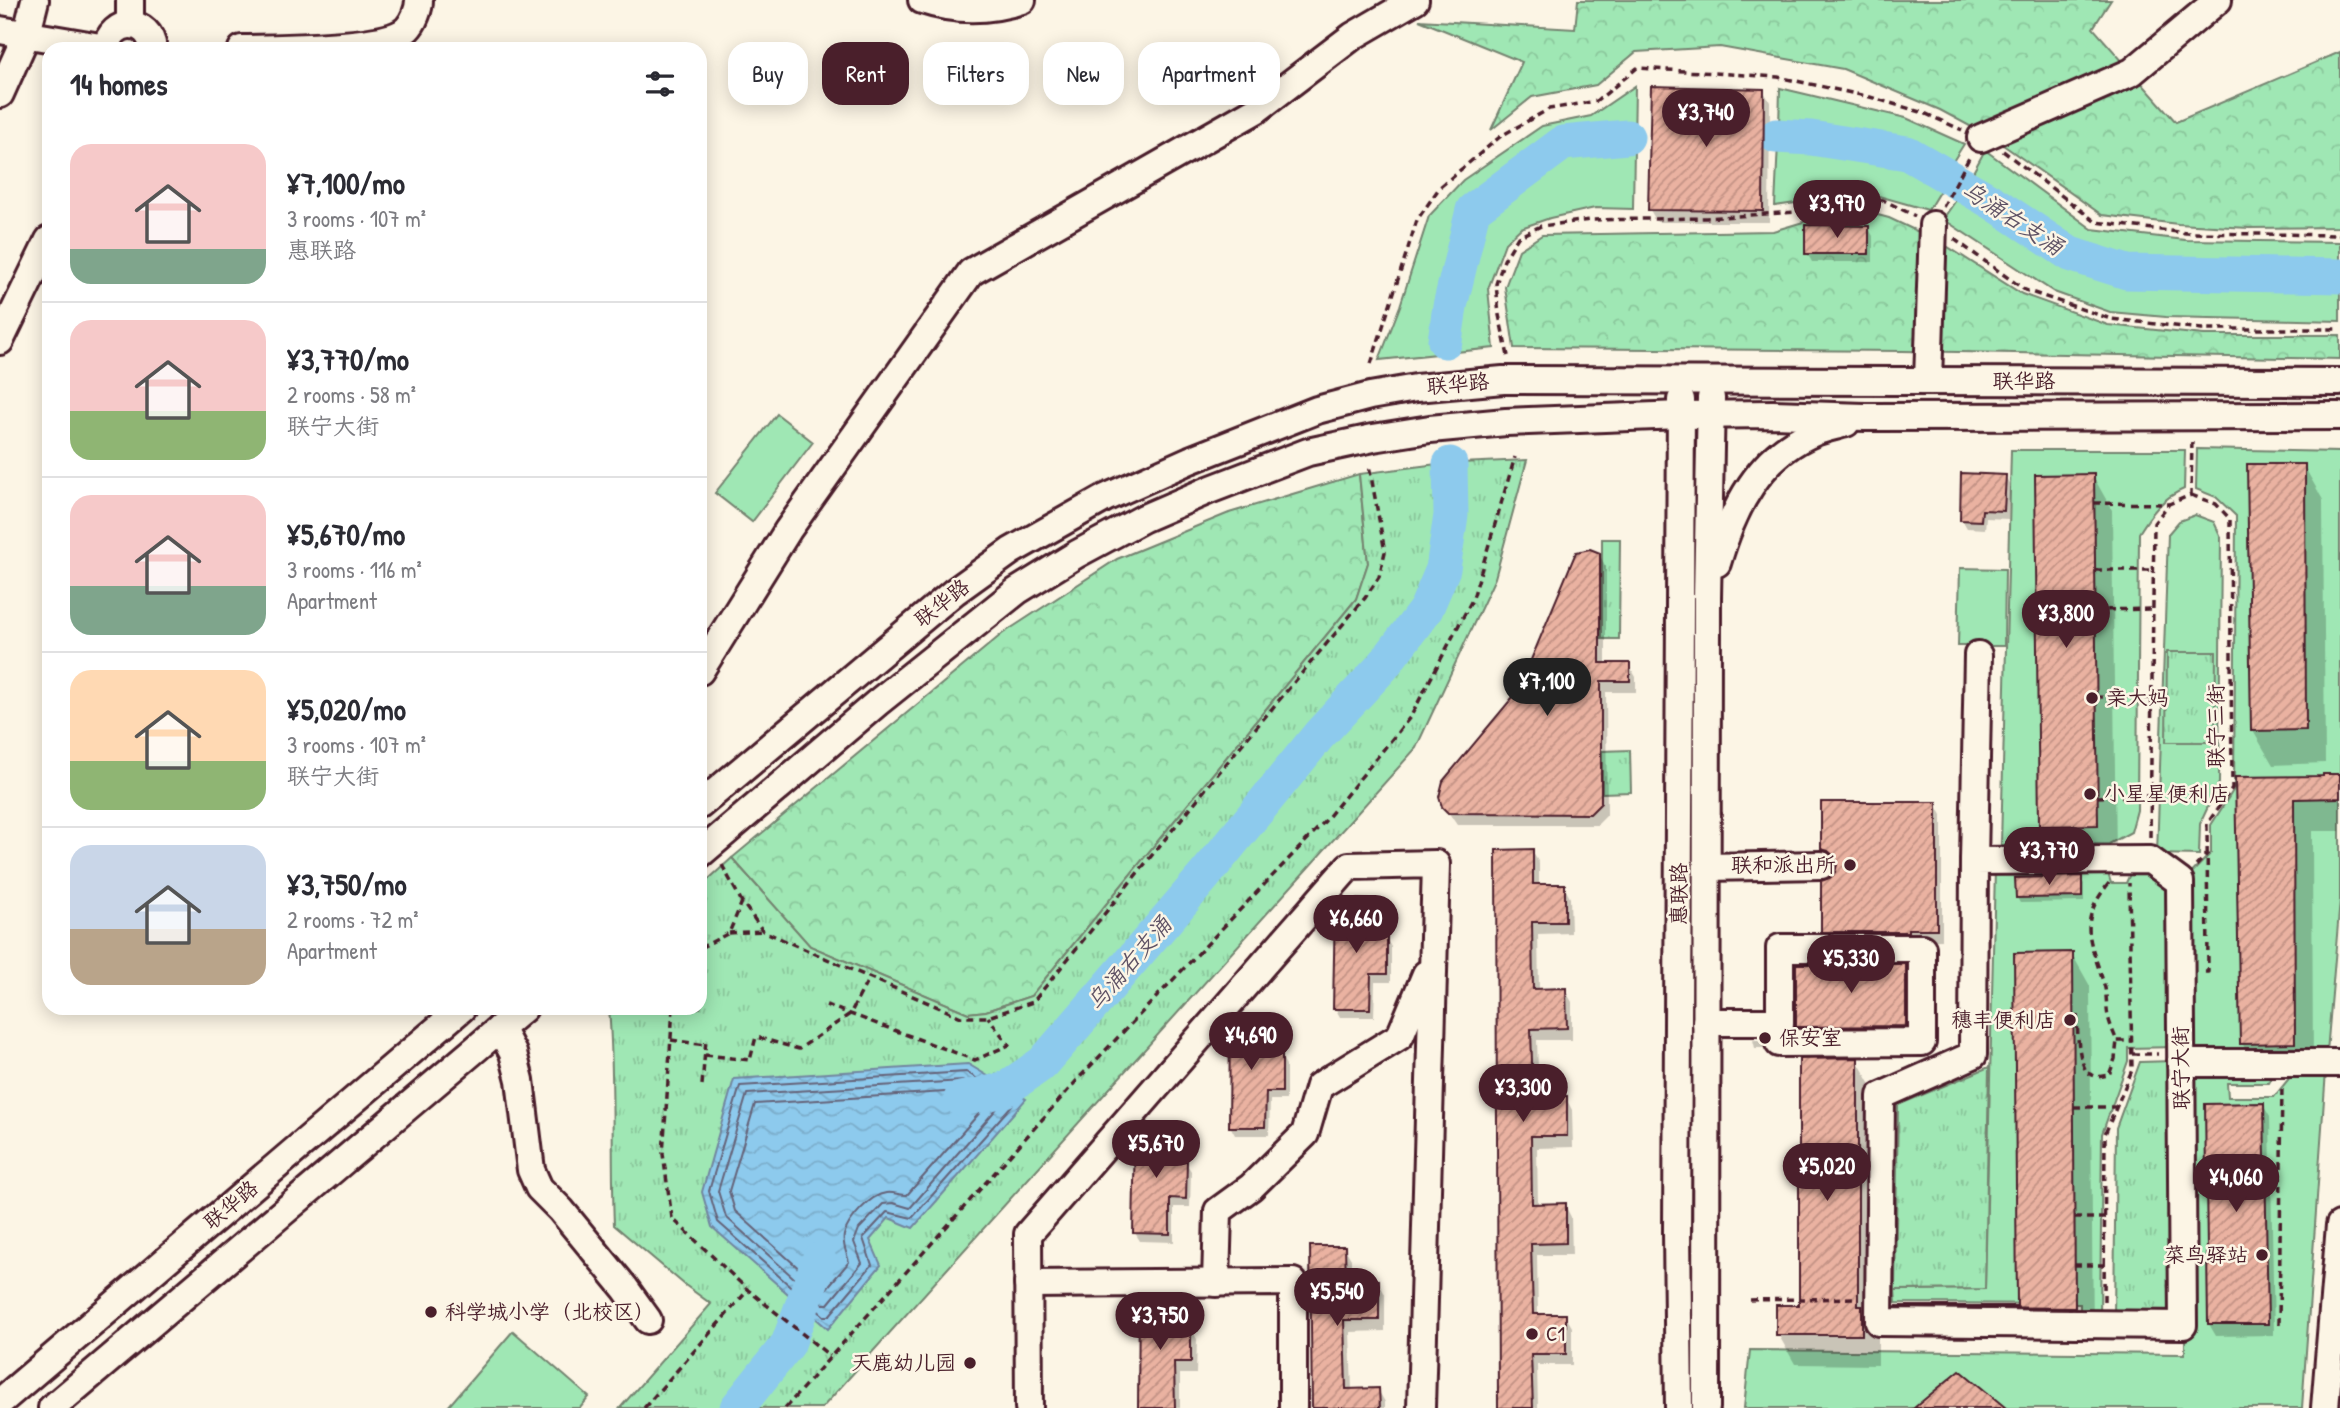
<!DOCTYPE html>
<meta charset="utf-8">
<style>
body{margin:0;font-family:"Patrick Hand","LXGW WenKai TC",sans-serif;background:#f7f7f7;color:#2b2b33;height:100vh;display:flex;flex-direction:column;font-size:26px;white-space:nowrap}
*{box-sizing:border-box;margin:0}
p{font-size:23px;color:#7c7c81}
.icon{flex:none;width:38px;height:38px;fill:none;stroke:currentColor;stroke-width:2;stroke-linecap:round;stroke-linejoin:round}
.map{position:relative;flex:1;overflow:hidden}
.side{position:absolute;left:42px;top:42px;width:665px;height:973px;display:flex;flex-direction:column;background:#fff;border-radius:21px;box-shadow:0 4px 18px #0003}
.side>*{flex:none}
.guide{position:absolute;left:728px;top:42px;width:665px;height:63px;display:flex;gap:14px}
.price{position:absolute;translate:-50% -60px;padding:0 16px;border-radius:24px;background:#4a1f2b;color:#fff;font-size:23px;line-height:46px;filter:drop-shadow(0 2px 4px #0008)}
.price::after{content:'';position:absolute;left:50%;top:42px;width:21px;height:16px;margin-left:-10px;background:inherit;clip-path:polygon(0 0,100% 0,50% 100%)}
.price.current{background:#222;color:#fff}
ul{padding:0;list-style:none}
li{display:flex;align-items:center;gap:21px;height:175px;padding:0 28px}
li+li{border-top:2px solid #e1e1e2}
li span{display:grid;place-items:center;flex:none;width:196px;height:140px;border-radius:21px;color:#555}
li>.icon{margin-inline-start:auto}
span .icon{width:84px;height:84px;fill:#fffc;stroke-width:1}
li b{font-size:30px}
h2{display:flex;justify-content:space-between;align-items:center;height:84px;padding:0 28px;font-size:30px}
.chip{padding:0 24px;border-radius:21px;background:#fff;box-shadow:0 4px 18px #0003;font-size:24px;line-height:63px}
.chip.current{background:#4a1f2b;color:#fff}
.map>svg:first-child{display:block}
</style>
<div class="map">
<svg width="2340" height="1408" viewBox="0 0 2340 1408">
<defs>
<pattern id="forest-crowns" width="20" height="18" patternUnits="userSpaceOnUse" patternTransform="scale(1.75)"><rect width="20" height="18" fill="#9fe7b4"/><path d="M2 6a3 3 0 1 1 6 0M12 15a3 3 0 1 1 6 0" fill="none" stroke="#8ac69b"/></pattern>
<pattern id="park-tufts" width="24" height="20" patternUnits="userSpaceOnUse" patternTransform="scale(1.75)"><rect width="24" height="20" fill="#9fe7b4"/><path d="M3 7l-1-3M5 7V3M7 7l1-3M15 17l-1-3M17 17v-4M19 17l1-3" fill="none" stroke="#8ac69b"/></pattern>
<pattern id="water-waves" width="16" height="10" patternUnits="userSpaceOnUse" patternTransform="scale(1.75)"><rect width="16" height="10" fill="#8dcaed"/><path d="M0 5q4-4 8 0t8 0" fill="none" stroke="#7badcb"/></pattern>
<pattern id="building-hatch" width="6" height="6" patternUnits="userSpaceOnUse" patternTransform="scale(1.75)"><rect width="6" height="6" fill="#eab2a1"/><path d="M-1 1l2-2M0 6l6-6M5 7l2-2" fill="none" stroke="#c09083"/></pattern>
</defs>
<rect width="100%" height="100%" fill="#fcf5e5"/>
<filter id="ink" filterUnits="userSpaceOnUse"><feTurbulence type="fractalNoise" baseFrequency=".0143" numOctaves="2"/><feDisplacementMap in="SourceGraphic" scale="14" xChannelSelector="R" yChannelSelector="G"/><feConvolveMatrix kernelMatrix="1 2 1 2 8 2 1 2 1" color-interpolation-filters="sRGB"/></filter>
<g filter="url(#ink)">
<g fill="#9fe7b4" stroke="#748370" stroke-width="2">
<polygon points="1635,86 1633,209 1595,208 1550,218 1521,228 1505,243 1488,289 1494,348 1379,360 1400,306 1429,216 1463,180 1542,126 1591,116"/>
<polygon points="1780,88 1906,118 1964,144 1950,166 1886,140 1779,128"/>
<polygon points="1778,143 1818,146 1906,160 1945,182 1928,210 1868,193 1842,192 1816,200 1775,206"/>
<polygon points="1985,150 2092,229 2185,240 2340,242 2340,269 2216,269 2133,266 2076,248 1970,178"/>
<polygon points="1963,190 2030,239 2072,263 2130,280 2340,283 2340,321 2166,317 2110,312 2054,292 1943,219"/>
<polygon points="777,414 813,442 752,522 715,493"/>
<polygon points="2197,449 2340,452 2340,900 2327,1052 2185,1050 2182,883 2211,853 2211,825 2234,789 2236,516 2216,497 2196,489"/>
<path d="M 2011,450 L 2185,450 L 2184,489 C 2162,498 2151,514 2139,533 L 2137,810 L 2131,832 L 2109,844 L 2001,845 Z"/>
<polygon points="2195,515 2214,522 2221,537 2219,783 2200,824 2199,855 2157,854 2168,534 2179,521"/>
<polygon points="1960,568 2005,569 2004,646 1958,646"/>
<polygon points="2106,867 2111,883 2126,883 2133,867 2150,867 2175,888 2177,1047 2128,1048 2128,1061 2102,1134 2100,1319 2080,1318 2080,1304 1896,1303 1895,1290 1985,1289 1995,869"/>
<polygon points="2186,1068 2276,1070 2269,1083 2227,1083 2228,1097 2274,1097 2295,1071 2326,1071 2302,1408 1744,1408 1750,1350 2185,1354"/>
<polygon points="513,1331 589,1397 580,1408 447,1408"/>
</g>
<g fill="url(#forest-crowns)" stroke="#748370" stroke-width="2">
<polygon points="1578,0 2111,0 2093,28 2176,122 2340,52 2340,227 2249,228 2178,224 2102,215 1996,140 1940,110 1843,69 1720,47 1636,52 1596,85 1532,97 1491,130 1522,62 1419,20 1575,29"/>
<polygon points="1859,210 1889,218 1940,242 2022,294 2108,325 2204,335 2340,335 2340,359 1902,351 1514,348 1505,287 1519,250 1542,235 1773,231 1820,217"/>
<polygon points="1359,474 1368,563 1356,599 1031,996 986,1011 968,1013 810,946 732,858 1002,634 1117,559 1229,513"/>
</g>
<g fill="url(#park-tufts)" stroke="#748370" stroke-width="2">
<path d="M 1527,460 L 1495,578 L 1416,748 L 822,1408 L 620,1408 L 711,1304 L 685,1285 L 614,1225 C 611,1152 615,1080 609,1008 L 700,1008 L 700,887 L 732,858 L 810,946 L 968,1013 L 986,1011 L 1031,996 L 1356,599 L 1368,563 L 1359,474 L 1437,464 Z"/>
<polygon points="1602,539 1620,539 1619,639 1602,639"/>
<polygon points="2167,652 2216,652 2215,742 2166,742"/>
<polygon points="1630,750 1631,792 1602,793 1602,751"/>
<polygon points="2173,1061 2174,1319 2114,1319 2116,1128 2140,1062"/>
<polygon points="1989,1067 1985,1289 1895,1290 1898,1105"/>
</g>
<polygon fill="url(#water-waves)" stroke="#72869f" stroke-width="2" points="968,1064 1026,1099 913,1228 889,1218 870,1240 881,1265 828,1329 712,1227 702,1192 734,1079"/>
<g fill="#0003">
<polygon points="1763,90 1770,102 1769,222 1657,222 1650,210"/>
<polygon points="1868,227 1873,236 1873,262 1812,262 1807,253"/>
<polygon points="2304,466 2323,500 2325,763 2273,765 2253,731"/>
<polygon points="2005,476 2010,485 2008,519 1986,518 1985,529 1967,528 1962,520"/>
<polygon points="2093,476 2112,510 2116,859 2060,859 2040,825"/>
<polygon points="1599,554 1606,567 1606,665 1629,665 1636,677 1636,692 1606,692 1607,815 1597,825 1457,825 1444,806 1519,692"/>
<polygon points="2340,776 2340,831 2312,831 2313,1075 2261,1076 2242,1043 2237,779"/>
<polygon points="1936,804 1942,815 1942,940 1830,943 1823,932 1831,880 1837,873 1838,865 1836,862 1829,860 1823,849"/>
<polygon points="1532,851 1539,863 1539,886 1564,886 1570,898 1571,933 1538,934 1539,990 1565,990 1572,1002 1572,1040 1537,1040 1539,1098 1566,1098 1572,1110 1573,1147 1537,1148 1538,1205 1565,1205 1571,1217 1572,1255 1537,1255 1538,1316 1565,1315 1572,1327 1572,1365 1537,1365 1538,1408 1499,1408"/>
<polygon points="2081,878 2084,884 2084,902 2020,903 2017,898"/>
<polygon points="1371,902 1376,910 1376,938 1386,938 1391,947 1391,982 1375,982 1374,1017 1340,1017 1335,1008"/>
<polygon points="2072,954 2090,986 2093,1339 1916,1338 1899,1308 2019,1307 2016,955"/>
<polygon points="1905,965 1916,983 1916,1044 1808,1045 1797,1027"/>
<polygon points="1266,1019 1271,1028 1271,1056 1281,1056 1286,1065 1286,1100 1270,1100 1269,1135 1235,1135 1230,1126"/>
<polygon points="1753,1040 1762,1040 1764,1048 1755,1048"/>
<polygon points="1857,1060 1874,1090 1874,1331 1878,1337 1878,1365 1795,1364 1778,1334 1800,1307"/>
<polygon points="2263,1105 2270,1117 2274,1335 2216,1336 2209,1324"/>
<polygon points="1171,1126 1176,1135 1175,1163 1186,1163 1191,1171 1190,1207 1174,1207 1174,1242 1140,1241 1135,1233"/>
<polygon points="1344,1247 1351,1259 1351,1282 1378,1282 1385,1294 1385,1331 1350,1332 1352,1391 1378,1390 1385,1402 1385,1408 1313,1408"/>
<polygon points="1175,1300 1181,1312 1181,1327 1190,1327 1197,1339 1196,1374 1180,1374 1180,1408 1139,1408"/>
</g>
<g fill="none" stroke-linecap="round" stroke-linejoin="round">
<g stroke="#656379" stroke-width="2">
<polygon points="966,1072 1012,1099 1013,1104 912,1218 887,1212 863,1238 872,1265 829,1316 824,1316 718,1222 709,1191 740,1086"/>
<polygon points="963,1081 999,1101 999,1106 910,1208 893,1203 883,1204 859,1229 854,1242 862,1263 828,1304 823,1304 726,1217 718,1191 747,1094"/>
<path d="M 961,1091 L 982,1104 L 983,1109 L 907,1195 C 900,1195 893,1192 886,1193 C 870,1195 848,1220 844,1235 C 842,1245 847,1253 849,1262 L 826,1289 L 822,1289 L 735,1211 L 729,1191 L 755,1104 Z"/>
</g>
<g stroke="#8dcaed" stroke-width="35">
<polyline points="1776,136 1811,138 1907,153 1992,202 2070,254 2127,272 2340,276"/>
<polyline points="1445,341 1450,306 1473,210 1563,143 1627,137"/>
<polyline points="961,1099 1004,1090 1043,1063 1205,875 1319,735 1383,666 1426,609 1443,569 1451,515 1450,464"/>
<polyline points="737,1408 788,1344 819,1260"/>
</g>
</g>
<g fill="url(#building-hatch)" stroke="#4a1f2b" stroke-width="2">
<polygon points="1651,86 1764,89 1763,211 1648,210"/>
<polygon points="1805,225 1869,226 1869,254 1805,254"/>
<polygon points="2247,464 2305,464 2306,730 2251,731"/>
<polygon points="1961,473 2006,475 2004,511 1982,510 1981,521 1960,520"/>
<polygon points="2094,474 2098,825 2039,826 2035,475"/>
<polygon points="1590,549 1600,553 1600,663 1630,663 1630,681 1601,681 1601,803 1590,814 1448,813 1442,807 1439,797 1443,781 1518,691 1576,552"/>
<polygon points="2323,774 2340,774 2340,798 2294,799 2295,1043 2240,1044 2235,777 2323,776"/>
<polygon points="1821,802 1937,802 1937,929 1908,929 1908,932 1821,932 1821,881 1830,878 1835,872 1837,865 1834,856 1828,851 1821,849"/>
<polygon points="1533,849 1533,884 1565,884 1565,922 1532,922 1533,989 1566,988 1567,1028 1531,1029 1533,1096 1567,1096 1567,1136 1531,1136 1532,1204 1566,1203 1566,1243 1531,1244 1533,1314 1566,1314 1566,1354 1531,1354 1533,1408 1498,1408 1496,850"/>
<polygon points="2082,876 2082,897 2016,898 2015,878"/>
<polygon points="1341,899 1372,900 1371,936 1387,937 1387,974 1371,974 1370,1009 1333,1009 1335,906"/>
<polygon points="2073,952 2075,1308 1896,1306 2017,1306 2014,953"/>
<polygon points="1796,964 1906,964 1906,1026 1796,1027"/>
<polygon points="1238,1017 1267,1018 1267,1054 1282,1054 1282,1092 1266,1092 1265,1127 1229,1127 1230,1026"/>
<polygon points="1858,1058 1858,1306 1862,1306 1862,1335 1776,1335 1776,1305 1799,1305 1799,1059"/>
<polygon points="2264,1103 2268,1324 2208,1324 2205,1104"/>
<polygon points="1145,1124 1172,1125 1171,1161 1187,1161 1186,1199 1170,1198 1170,1234 1133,1233 1135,1136"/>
<polygon points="1310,1246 1345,1246 1346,1280 1379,1280 1379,1320 1344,1320 1346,1389 1379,1388 1380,1408 1312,1408"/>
<polygon points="1139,1299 1176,1299 1175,1325 1191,1325 1191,1362 1174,1362 1175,1408 1138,1408"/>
<polygon points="1960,1370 2006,1408 1914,1408"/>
</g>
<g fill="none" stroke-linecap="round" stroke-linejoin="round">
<g stroke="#4a1f2b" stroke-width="32">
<g id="minor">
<path d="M 922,0 C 955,11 989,11 1022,0"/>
<polyline points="130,25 130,0"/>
<polyline points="0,30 106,48"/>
<path d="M 106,49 C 111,17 150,17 153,49"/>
<path d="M 242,49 C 273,48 387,49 407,29 C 414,22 419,9 419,0"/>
<polyline points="0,94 26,36 35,0"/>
<polyline points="1981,138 2132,72 2218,0"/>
<polyline points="0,341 49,240"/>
<polyline points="1928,381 1933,225"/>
<path d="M 1717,563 C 1733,508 1759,455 1815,432 C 1825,428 1836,426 1846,423"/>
<polyline points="700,671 788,530 971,272 1256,110 1353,36 1415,0"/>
<polyline points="700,805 954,592 1011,551 1105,498 1190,460 1317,410 1370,396 1416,388 1503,380 2340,382"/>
<polyline points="700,854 877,703 1017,591 1077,554 1144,518 1209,490 1308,452 1373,438 1430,429 1506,422 1681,415 1773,414 1865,417 2340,416"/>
<polygon points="2150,860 2180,882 2183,1325 1879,1322 1881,1096 1973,1055 1974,861"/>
<polyline points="1974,861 1978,655"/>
<polyline points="1707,867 1821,865"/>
<polyline points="1706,1022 1780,1022 1780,948 1922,948 1922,1042 1779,1043 1780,1022"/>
<polyline points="500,1028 513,1053 520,1080 531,1170 539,1188 561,1210 625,1288 648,1320"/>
<polyline points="2181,1063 2340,1063"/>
<polyline points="1216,1283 1218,1211 1251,1187 1305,1134 1319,1086 1400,1036 1426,974"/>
<polyline points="1028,1284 1293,1282 1293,1408"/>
<polyline points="0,1402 462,1008"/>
<polyline points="52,1408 524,1008"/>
<polyline points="1029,1408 1028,1234 1349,866 1436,864 1421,1408"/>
<polyline points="1679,1408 1677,1232 1681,400"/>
<polyline points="1706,1408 1707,598 1711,398"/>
<polyline points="2325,1408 2340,1225"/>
</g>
</g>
<g stroke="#4a1f2b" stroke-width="3.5" stroke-dasharray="7 5" stroke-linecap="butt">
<polyline points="2003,151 2096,222 2186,233 2340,235"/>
<polyline points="1943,207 1969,158"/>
<polyline points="1954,239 2025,290 2111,319 2202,329 2340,329"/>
<polyline points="1508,356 1499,315 1496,284 1504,260 1518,237 1541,226 1590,220 1706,218 1796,212 1843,198 1883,200 1915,216"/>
<polyline points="1371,364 1417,220 1440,187 1501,136 1549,109 1597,101 1637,68 1778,77 1870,97 1924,113 1962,130"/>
<polyline points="2191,495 2216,504 2230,519 2232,788 2207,824 2208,972 2203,972"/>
<polyline points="2094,503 2169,504"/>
<polyline points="2095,570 2153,570"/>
<polyline points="2095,610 2153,609"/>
<polyline points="2096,697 2152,698"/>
<polyline points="2097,797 2150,796"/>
<polyline points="2150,837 2154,523 2169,504 2191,495 2192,438"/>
<polyline points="722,865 742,902 763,931 834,962 961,1017 988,1017 1033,1002 1238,749 1365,598 1379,577 1385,552 1369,465"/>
<polyline points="2196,866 2207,854"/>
<path d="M 2109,883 C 2075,925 2092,942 2105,988 C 2107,999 2106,1010 2109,1020 C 2111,1027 2114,1034 2117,1041 L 2132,1041"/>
<polyline points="729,933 763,931"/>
<polyline points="700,948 729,933 742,902"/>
<polyline points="826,1005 975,1060 1009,1045 988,1017"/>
<polyline points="673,1008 663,1154 672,1218 748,1290 830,1356"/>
<path d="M 2077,1015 C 2078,1035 2077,1055 2087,1073 L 2098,1077 L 2109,1075 L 2115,1059 L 2117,1041"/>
<polyline points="671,1040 706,1045"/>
<polyline points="2132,1054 2158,1054"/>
<polyline points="705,1055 750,1060 756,1037 799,1049 850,1014 869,978"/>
<polyline points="702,1085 706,1039"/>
<polyline points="2074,1107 2116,1107"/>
<polyline points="2074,1218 2105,1218"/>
<polyline points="2074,1265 2104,1265"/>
<polyline points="1750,1300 1856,1298"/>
<polyline points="2104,1301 2105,1134 2132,1070 2129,883"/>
<polyline points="2279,1324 2282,1084"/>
<polyline points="644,1408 748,1290"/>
<polyline points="785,1408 1079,1078 1325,821 1411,716 1473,598 1515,457"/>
</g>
<use href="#minor" stroke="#fcf5e5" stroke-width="26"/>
</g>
</g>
<g fill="#4a1f2b" stroke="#fcf5e5" stroke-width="2.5">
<circle cx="2092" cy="698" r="7"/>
<circle cx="2090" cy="794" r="7"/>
<circle cx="1850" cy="865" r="7"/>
<circle cx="2070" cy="1020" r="7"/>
<circle cx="1765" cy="1038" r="7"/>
<circle cx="2262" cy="1255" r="7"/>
<circle cx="431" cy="1312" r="7"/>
<circle cx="1532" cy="1334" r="7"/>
<circle cx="970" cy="1363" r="7"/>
</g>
<g text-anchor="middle" stroke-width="5" stroke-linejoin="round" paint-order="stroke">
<g font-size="21" fill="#4a1f2b" stroke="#fcf5e5">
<text x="2024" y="388">联华路</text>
<text transform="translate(1458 384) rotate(-5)" y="7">联华路</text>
<text transform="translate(942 603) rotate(-38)" y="7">联华路</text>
<text transform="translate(2216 726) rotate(-90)" y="7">联宁三街</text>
<text transform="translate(1679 894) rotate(-90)" y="7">惠联路</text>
<text transform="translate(2181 1068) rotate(-91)" y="7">联宁大街</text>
<text transform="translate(231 1205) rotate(-40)" y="7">联华路</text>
</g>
<g font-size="21" fill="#4a1f2b" stroke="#fcf5e5" text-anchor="start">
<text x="2106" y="705">亲大妈</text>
<text x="2104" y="801">小星星便利店</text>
<text x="1836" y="872" text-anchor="end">联和派出所</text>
<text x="2056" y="1027" text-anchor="end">穗丰便利店</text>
<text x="1779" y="1045">保安室</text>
<text x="2248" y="1262" text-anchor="end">菜鸟驿站</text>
<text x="445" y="1319">科学城小学（北校区）</text>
<text x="1546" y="1341">C1</text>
<text x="956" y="1370" text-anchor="end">天鹿幼儿园</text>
</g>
<g font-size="23" font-style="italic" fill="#5e5265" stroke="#fcf5e5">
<text transform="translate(2013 218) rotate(33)" y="8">乌涌右支涌</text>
<text transform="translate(1129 963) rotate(-49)" y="8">乌涌右支涌</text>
</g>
</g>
</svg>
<b class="price" style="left:1706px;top:149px">¥3,740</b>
<b class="price" style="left:1837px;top:240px">¥3,970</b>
<b class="price" style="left:2066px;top:650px">¥3,800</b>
<b class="price current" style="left:1547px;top:718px">¥7,100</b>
<b class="price" style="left:2049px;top:887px">¥3,770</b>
<b class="price" style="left:1356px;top:955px">¥6,660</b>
<b class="price" style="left:1851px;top:995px">¥5,330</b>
<b class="price" style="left:1251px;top:1072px">¥4,690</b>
<b class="price" style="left:1523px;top:1124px">¥3,300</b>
<b class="price" style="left:1156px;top:1180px">¥5,670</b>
<b class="price" style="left:1827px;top:1203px">¥5,020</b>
<b class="price" style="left:2236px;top:1214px">¥4,060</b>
<b class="price" style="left:1337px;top:1328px">¥5,540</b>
<b class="price" style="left:1160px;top:1352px">¥3,750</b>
<div class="guide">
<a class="chip">Buy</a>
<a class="chip current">Rent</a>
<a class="chip">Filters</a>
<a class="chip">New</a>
<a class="chip">Apartment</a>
</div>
<section class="side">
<h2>14 homes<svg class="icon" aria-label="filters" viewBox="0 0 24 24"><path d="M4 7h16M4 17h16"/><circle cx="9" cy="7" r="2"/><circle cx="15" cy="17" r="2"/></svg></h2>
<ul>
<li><span style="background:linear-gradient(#f6c9c9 75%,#7fa58c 0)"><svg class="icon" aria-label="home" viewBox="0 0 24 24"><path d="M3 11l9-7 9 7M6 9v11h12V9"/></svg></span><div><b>¥7,100/mo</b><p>3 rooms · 107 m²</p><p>惠联路</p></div></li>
<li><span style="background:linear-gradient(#f6c9c9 65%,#8fb573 0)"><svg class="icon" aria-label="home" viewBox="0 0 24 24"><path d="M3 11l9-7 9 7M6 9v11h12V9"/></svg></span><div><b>¥3,770/mo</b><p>2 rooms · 58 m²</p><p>联宁大街</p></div></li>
<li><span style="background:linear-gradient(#f6c9c9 65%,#7fa58c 0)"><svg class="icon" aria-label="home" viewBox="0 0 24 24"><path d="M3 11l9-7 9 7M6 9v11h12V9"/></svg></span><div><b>¥5,670/mo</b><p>3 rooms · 116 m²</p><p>Apartment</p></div></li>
<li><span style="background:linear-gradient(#ffd9b3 65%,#8fb573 0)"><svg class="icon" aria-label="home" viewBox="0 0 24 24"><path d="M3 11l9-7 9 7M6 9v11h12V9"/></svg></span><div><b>¥5,020/mo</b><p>3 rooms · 107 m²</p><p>联宁大街</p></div></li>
<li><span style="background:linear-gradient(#c9d6e8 60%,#b9a48a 0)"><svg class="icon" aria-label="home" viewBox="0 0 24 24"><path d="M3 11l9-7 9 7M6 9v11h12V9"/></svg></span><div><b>¥3,750/mo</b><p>2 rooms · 72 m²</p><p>Apartment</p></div></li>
</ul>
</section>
</div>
